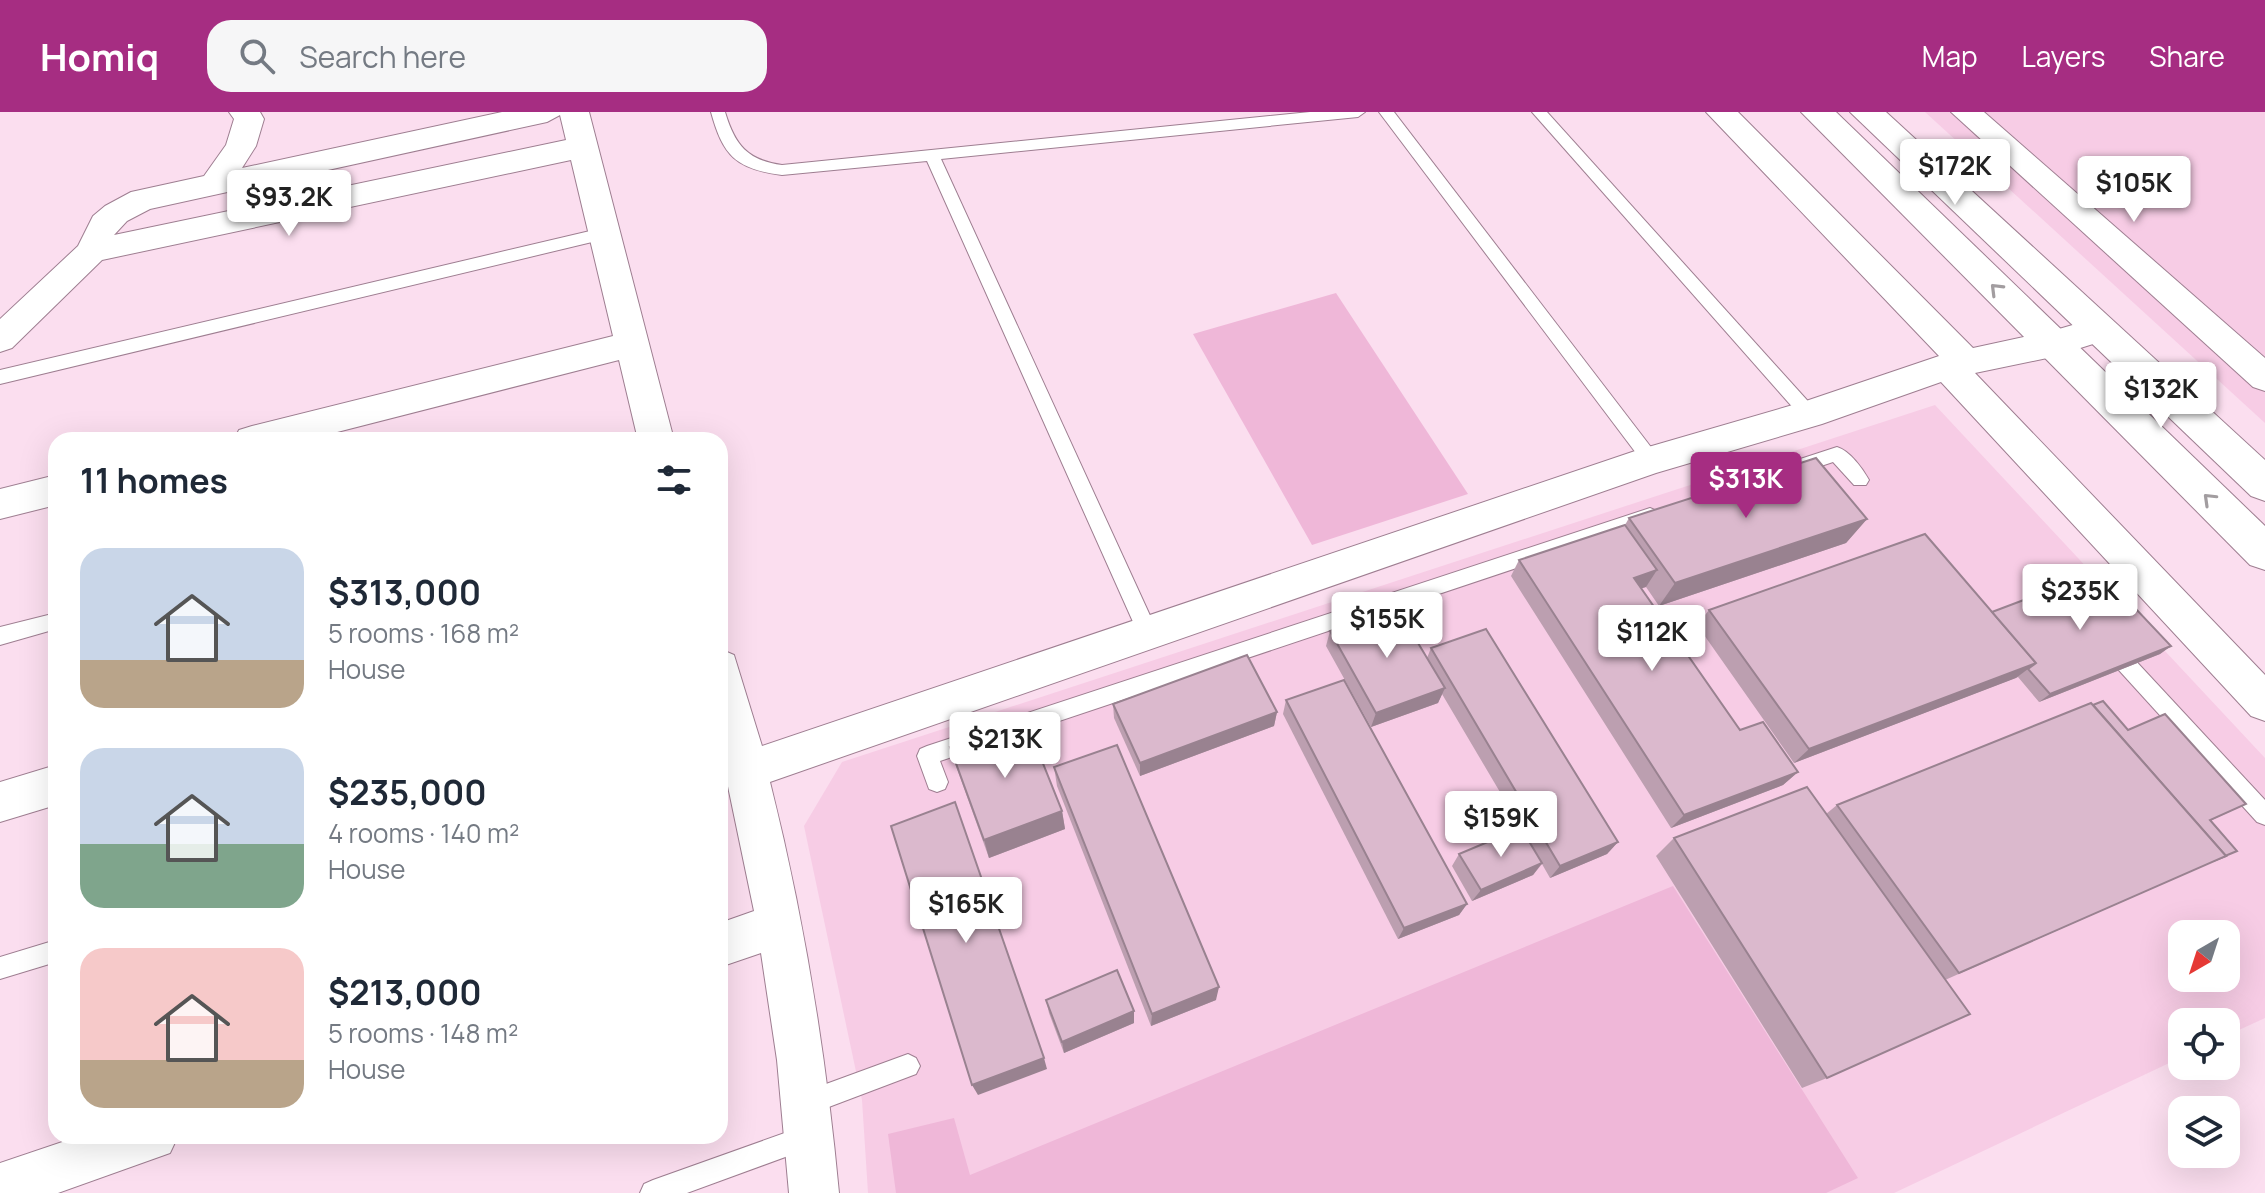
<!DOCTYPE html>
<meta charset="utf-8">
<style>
body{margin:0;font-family:Manrope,sans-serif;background:#f6f6f7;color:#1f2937;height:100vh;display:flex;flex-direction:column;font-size:30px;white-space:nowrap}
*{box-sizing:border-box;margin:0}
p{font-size:26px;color:#747a83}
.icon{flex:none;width:44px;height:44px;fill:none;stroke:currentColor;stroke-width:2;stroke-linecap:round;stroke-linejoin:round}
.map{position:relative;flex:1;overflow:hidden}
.panel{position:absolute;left:48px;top:320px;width:680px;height:712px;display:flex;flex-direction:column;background:#fff;border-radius:24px;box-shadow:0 8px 32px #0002}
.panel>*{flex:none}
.needle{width:52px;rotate:219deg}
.tools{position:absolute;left:2168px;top:808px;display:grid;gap:16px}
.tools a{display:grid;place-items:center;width:72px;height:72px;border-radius:16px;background:#fff;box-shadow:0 8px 32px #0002;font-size:40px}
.price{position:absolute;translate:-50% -68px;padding:0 18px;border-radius:8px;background:#fff;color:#222;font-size:26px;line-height:52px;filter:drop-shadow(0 2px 4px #0008)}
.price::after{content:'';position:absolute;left:50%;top:48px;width:24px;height:18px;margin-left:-12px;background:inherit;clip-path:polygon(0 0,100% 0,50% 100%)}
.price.current{background:#a62d82;color:#fff}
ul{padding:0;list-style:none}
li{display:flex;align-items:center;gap:24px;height:200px;padding:0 32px}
li span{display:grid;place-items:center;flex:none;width:224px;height:160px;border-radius:24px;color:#555}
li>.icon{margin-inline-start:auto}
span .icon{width:96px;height:96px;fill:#fffc;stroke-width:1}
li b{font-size:34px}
h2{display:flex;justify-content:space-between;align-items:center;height:96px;padding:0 32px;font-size:34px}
header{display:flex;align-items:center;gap:48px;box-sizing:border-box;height:112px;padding:0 40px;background:#a62d82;color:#fff}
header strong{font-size:38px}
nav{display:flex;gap:44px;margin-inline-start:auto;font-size:28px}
.search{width:560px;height:72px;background:#f6f6f7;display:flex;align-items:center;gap:20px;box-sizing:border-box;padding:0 28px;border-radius:24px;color:#747a83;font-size:30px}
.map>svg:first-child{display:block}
</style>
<header>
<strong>Homiq</strong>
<div class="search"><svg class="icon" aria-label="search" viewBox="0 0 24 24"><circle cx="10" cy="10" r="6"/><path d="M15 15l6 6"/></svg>Search here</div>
<nav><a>Map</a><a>Layers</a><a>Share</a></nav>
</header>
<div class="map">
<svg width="2265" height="1081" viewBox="0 0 2265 1081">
<rect width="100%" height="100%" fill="#fbdeef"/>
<g fill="#f7cce5" fill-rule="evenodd">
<polygon points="1925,0 2265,0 2265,311"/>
<path d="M 1935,293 L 2265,646 L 2265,906 L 2226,924 L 2226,910 L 2182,910 L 2182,945 L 1894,1081 L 868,1081 L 862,988 L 804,714 L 842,650 ZM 2182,822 L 2226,822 L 2226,866 L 2182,866 Z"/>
</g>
<g fill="#efb7d8">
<polygon points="1336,181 1468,382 1312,433 1193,222"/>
<polygon points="1673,774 1858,1066 1826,1081 896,1081 888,1022 954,1006 970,1063"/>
</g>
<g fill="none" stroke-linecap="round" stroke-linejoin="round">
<g stroke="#9e7e91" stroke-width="2">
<g id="lane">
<path d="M 711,0 L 725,0 C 735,33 747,48 782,53 L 1310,0 L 1365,0 L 1358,5 L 941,47 L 1158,521 L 1155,527 L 1148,530 L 1141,527 L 1138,521 L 927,49 L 782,63 C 736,57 723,44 711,0 Z"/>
<polygon points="1379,0 1394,0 1657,343 1660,348 1657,353 1645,353"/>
<polygon points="1532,0 1547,0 1815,297 1818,302 1815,307 1803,307"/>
<polygon points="607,115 615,121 613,125 0,272 0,258"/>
<path d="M 1837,335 C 1850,339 1863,357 1869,368 L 1866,373 L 1854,373 L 1833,350 L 1794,363 L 1785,356 L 1788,351 Z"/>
<polygon points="1650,396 1657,399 1659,404 1657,409 940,649 948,670 945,677 937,680 929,677 917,644 920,637 927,634"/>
<polygon points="56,501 56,517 0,533 0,515"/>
<polygon points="2113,529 2120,532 2265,688 2265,713 2257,710 2106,544 2103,538 2106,532"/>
<polygon points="56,828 56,850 0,867 0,845"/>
<polygon points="908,942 916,946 920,954 916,962 805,1004 796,1001 793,992 796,983"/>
<polygon points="810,1012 819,1015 822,1024 819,1033 810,1036 687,1081 640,1081 644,1072 653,1068"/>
</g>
</g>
<g stroke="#9e7e91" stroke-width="2">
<g id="street">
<path d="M 229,0 L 260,0 L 264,7 L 256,34 L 242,56 L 502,0 L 589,0 L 674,328 L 638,328 L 619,248 L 306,328 L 234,328 L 239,318 L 252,314 L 613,224 L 571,48 L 102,148 L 12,236 L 0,240 L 0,207 L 78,134 L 93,104 L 105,94 L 131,80 L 204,64 L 226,33 L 234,7 ZM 560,3 L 566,28 L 114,123 L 127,109 L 150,97 L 547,10 Z"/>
<path d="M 1706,0 L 1738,0 L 1973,236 L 2052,219 L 2100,205 L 2112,208 L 2117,217 L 2112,226 L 2052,245 L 1975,261 L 2265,563 L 2265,609 L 2251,604 L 1941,270 L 1822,312 L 1656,361 L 770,670 C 804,805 826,942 839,1081 L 789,1081 L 777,948 L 761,841 L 720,855 L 720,811 L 754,799 L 720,636 L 720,537 L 734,543 L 762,634 L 1638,338 L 1803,290 L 1939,244 Z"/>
<polygon points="1951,0 1984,0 2265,246 2265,279 2253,275"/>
<polygon points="56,363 56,393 0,407 0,377"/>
<polygon points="56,653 56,693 0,710 0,670"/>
<polygon points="80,1024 178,1024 170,1041 58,1081 0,1081 0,1051"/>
</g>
</g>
<g stroke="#9e7e91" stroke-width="2">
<g id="secondary">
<polygon points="1801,0 1836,0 2265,414 2265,458 2250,453"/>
<polygon points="1850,0 1886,0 2265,348 2265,389 2251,384"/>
</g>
</g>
<use href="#lane" fill="#fff" fill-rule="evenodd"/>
<use href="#street" fill="#fff" fill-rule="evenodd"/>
<use href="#secondary" fill="#fff" fill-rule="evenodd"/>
</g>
<g fill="#bc9fb0">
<polygon points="1629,406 1867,407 1846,431 1659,494 1646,475 1641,476 1740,618 1798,660 1783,673 1671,716 1511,464 1519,448 1625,413"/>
<polygon points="1709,498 1992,500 2171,534 2160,542 2039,590 2018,565 1794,651 1697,513"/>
<polygon points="1330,519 1427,546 1431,536 1618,730 1607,742 1550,766 1542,752 1533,763 1472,789 1452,754 1459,742 1523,719 1442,582 1438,591 1371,615 1326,534"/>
<polygon points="1286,588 1467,792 1459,803 1398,827 1283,602"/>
<polygon points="1113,592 1277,600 1274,614 1140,664 1114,606"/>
<polygon points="2128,618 2246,692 2210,709 2237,739 1945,868 1827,966 1802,976 1656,744 1674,726 1826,702 1837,693"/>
<polygon points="950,635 1062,699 1065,717 989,746 956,654"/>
<polygon points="1054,655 1216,888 1151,914 1057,674"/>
<polygon points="1046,888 1134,899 1134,911 1064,941 1049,901"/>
</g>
<g fill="#998290">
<polygon points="1867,407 1846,431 1659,494 1675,471"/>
<polygon points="1657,458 1646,475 1624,482 1634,466"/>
<polygon points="2171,534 2160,542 2039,590 2050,582"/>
<polygon points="2036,551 2016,566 1794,651 1809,637"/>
<polygon points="1445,576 1438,591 1371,615 1376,601"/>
<polygon points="1277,600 1274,614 1140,664 1140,651"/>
<polygon points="1798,660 1783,673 1671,716 1684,703"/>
<polygon points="1062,699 1065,717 989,746 984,728"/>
<polygon points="1618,730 1607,742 1550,766 1560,754"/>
<polygon points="1542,751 1533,763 1472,789 1481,778"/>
<polygon points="1467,792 1459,803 1398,827 1404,816"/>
<polygon points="1219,875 1216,888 1151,914 1152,902"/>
<polygon points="1134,899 1134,911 1064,941 1062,930"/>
<polygon points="1044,946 1047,957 978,983 972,973"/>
</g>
<g fill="#dbb9cd" stroke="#998290" stroke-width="2">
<polygon points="1816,346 1867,407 1675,471 1629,406"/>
<polygon points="1625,413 1657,458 1634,466 1740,618 1763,610 1798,660 1684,703 1519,448"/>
<polygon points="1925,422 2036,551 1809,637 1709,498"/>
<polygon points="2100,459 2171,534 2050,582 2028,557 2036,551 1992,500"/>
<polygon points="1397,496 1445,576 1376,601 1330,519"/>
<polygon points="1486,517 1618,730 1560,754 1431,536"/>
<polygon points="1247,543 1277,600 1140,651 1113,592"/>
<polygon points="1344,568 1467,792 1404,816 1286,588"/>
<polygon points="2103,589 2128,618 2165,602 2246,692 2210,708 2237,739 2213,749 2226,744 2093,593"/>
<polygon points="2091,591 2226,744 1959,861 1837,693"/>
<polygon points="1026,609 1062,699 984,728 950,635"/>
<polygon points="1117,633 1219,875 1152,902 1054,655"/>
<polygon points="1807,675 1970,902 1827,966 1674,726"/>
<polygon points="955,690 1044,946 972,973 891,714"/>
<polygon points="1521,716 1542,751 1481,778 1459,742"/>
<polygon points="1117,858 1134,899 1062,930 1046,888"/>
</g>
<defs><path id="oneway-chevron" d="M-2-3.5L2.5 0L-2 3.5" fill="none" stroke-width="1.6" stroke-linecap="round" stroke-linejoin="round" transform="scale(2)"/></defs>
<g stroke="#a29da0">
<use href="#oneway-chevron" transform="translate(1996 177) rotate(-135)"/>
<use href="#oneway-chevron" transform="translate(2209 387) rotate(-136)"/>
</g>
</svg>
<div class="tools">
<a><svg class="needle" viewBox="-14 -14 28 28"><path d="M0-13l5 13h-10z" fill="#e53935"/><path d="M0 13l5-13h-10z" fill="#747a83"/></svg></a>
<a><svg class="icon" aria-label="locate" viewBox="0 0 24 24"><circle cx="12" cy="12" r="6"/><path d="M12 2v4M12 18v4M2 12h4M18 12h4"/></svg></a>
<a><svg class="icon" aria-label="layers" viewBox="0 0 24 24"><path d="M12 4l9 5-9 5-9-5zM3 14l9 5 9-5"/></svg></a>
</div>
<b class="price" style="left:1955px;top:95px">$172K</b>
<b class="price" style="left:2134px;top:112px">$105K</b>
<b class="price" style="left:289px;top:126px">$93.2K</b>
<b class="price" style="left:2161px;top:318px">$132K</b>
<b class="price current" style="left:1746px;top:408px">$313K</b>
<b class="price" style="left:2080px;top:520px">$235K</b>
<b class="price" style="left:1387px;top:548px">$155K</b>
<b class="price" style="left:1652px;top:561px">$112K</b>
<b class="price" style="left:1005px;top:668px">$213K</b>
<b class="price" style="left:1501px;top:747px">$159K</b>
<b class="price" style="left:966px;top:833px">$165K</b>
<section class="panel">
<h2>11 homes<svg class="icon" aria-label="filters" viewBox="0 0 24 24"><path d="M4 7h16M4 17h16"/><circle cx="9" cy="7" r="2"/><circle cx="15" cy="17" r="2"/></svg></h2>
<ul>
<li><span style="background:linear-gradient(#c9d6e8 70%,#b9a48a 0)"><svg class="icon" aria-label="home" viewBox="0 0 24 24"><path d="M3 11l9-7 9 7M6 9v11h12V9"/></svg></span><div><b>$313,000</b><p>5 rooms · 168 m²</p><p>House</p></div></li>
<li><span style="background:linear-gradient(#c9d6e8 60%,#7fa58c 0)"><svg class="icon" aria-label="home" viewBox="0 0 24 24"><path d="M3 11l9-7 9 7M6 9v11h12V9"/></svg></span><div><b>$235,000</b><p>4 rooms · 140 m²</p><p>House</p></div></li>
<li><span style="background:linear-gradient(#f6c9c9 70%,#b9a48a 0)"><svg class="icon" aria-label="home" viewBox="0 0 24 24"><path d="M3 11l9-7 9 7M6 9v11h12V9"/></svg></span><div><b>$213,000</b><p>5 rooms · 148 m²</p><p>House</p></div></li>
</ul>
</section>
</div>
